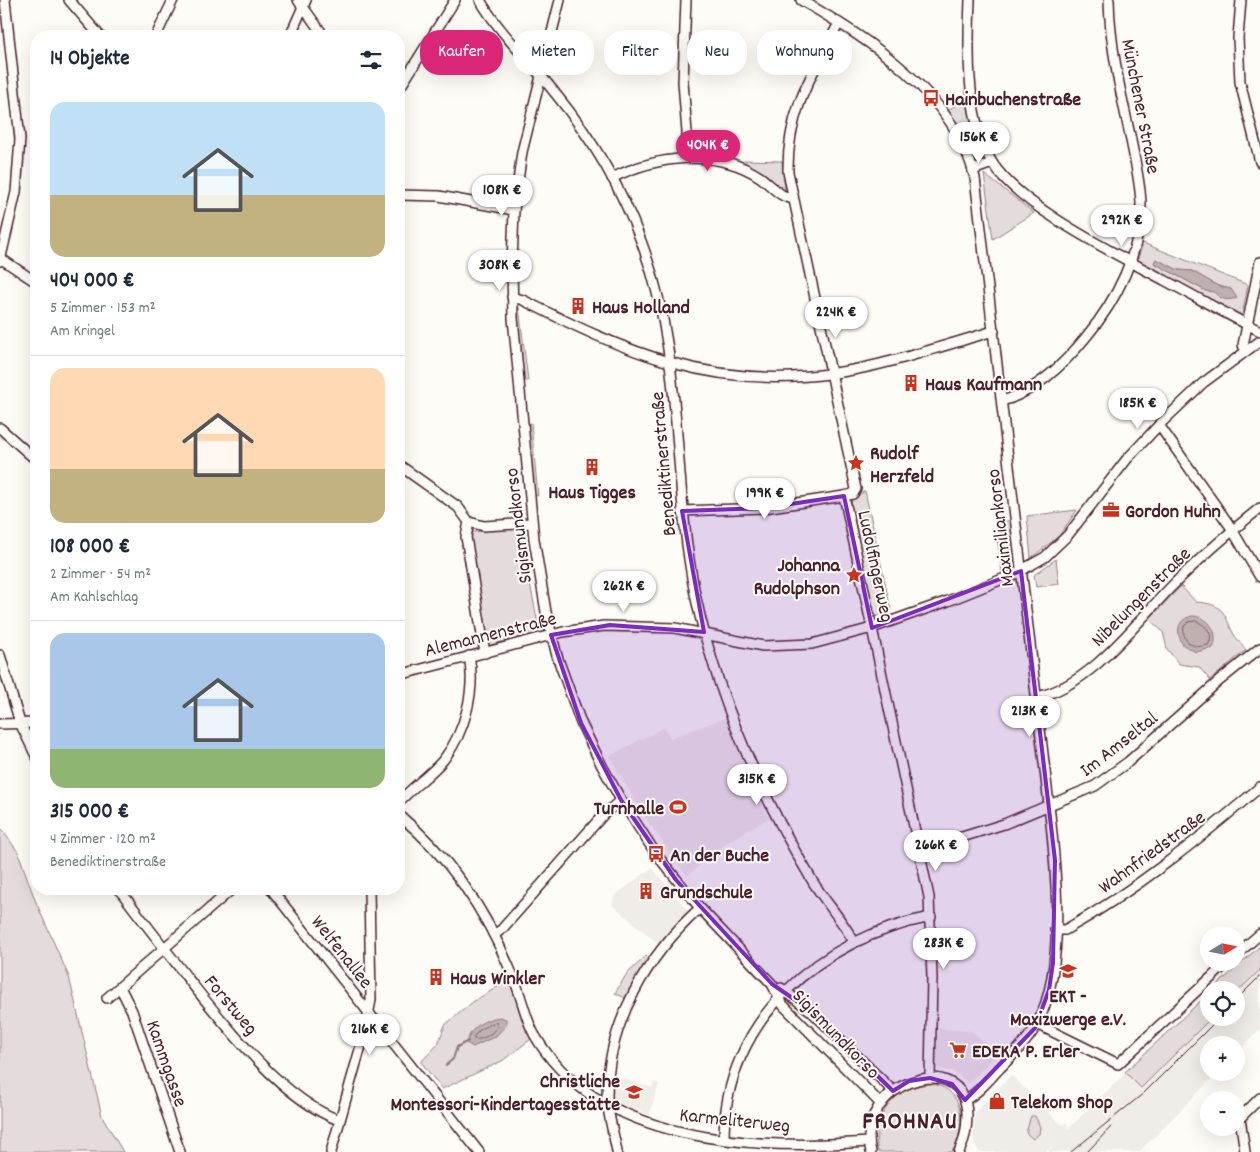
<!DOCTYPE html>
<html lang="de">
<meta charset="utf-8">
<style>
body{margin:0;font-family:Dekko,sans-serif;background:#f6f6f7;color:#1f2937;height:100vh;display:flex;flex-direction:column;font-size:19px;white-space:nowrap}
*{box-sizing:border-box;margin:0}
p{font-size:16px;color:#747a83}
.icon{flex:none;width:28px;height:28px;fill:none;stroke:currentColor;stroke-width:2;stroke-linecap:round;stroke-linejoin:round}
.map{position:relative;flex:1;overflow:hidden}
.drawer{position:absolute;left:30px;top:30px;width:375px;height:865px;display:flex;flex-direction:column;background:#fff;border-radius:20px;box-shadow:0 5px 20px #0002}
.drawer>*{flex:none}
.banner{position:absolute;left:420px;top:30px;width:475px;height:45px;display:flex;gap:10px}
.needle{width:32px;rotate:80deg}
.controls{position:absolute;left:1200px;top:926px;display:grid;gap:10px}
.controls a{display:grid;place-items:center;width:45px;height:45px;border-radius:50%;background:#fff;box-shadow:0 5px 20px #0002;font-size:25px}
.price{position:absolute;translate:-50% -42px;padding:0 11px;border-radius:18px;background:#fff;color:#222;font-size:16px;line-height:32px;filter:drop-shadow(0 1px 2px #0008)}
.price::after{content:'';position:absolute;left:50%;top:30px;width:15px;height:11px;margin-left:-8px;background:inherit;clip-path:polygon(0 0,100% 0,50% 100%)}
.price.selected{background:#db2777;color:#fff}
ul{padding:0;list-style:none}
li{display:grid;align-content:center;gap:10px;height:265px;padding:0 20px}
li+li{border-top:1px solid #e0e1e3}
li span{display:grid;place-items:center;height:155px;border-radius:15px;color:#555}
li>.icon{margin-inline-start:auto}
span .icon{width:90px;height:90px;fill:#fffc;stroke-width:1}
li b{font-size:21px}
h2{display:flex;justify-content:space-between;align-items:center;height:60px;padding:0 20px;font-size:21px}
.pill{padding:0 18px;border-radius:20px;background:#fff;box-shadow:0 5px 20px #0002;font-size:18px;line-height:45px}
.pill.selected{background:#db2777;color:#fff}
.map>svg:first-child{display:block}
</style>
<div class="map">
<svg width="1260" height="1152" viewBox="0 0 1260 1152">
<rect width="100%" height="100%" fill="#fdfcf7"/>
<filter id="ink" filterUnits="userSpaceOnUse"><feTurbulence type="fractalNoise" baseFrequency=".02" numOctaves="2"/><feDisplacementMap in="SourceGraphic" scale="10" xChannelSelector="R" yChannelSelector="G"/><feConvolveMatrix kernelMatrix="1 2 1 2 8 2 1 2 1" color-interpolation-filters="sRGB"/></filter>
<g filter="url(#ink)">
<g fill="#f0ece8">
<polygon points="725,718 754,788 769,818 729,841 687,876 644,816 609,756 665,727 670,738"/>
<polygon points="652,868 688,911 659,944 612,905 615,895"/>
<polygon points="1260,946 1260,1029 1236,1053 1236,1045 1209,1045 1209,1072 1217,1073 1139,1152 1048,1152 1061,1135 1046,1152 979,1152 973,1140 975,1112 1011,1075 1062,1125 1067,1123 1068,1129 1209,991 1209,1018 1236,1018 1236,990 1210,990"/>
<polygon points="938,1029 972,1031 997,1054 969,1083 952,1071 936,1068"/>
<polygon points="614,1076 652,1088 654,1082 659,1084 649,1115 615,1101 612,1096"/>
</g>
<g fill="#e3dcda" stroke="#967e82" fill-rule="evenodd">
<polygon points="969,97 974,134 970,139 966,137 948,110"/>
<polygon points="745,160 782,161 785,188 783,190 745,164"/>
<polygon points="984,174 1034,213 993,239"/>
<path d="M 1143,243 L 1248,285 L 1242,315 L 1137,261 ZM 1156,259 L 1178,270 L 1192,271 L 1218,286 L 1231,289 L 1206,291 L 1154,263 Z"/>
<polygon points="519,307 528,381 523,381 517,308"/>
<polygon points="531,423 538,496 534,495 527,424"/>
<polygon points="865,491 891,610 875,617 851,505 852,499"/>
<polygon points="1077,510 1059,536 1031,558 1027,516"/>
<polygon points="1013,520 1017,565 1002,573 995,523"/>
<polygon points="522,527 529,578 540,634 491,646 488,645 469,538 473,532"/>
<polygon points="1056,559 1059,584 1036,587 1034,575"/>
<path d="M 1181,586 L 1196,602 C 1222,604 1223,610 1232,631 C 1235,638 1242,644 1246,650 L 1210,680 L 1199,667 L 1179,664 L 1167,649 L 1163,632 L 1149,619 Z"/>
<polygon points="0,827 18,852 35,900 69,977 102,1116 123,1152 0,1152"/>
<polygon points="1260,946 1260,970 1236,993 1236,990 1212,990"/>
<polygon points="646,956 648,958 625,998 615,993 626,975"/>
<polygon points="509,980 531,1039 502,1061 442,1089 421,1062 438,1044 445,1025 474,1001"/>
<polygon points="1209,993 1209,1018 1211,1018 1141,1088 1125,1072"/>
<path d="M 932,1084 C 966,1089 966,1128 952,1152 L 878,1152 C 870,1117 896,1084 932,1084 Z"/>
<polygon points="1031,1116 1035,1116 1040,1127 1039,1134 1033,1139 1026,1133"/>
</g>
<g fill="#c0b1b1" stroke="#91777b">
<path d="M 1156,259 L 1178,270 L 1192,271 L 1218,286 L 1231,289 L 1237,298 C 1227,301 1221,300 1214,292 L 1206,291 L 1154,263 Z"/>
<path d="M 1192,616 C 1209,616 1220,633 1213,648 L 1196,652 L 1183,645 C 1176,633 1176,620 1192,616 Z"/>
<path d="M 500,1017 L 506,1019 L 506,1025 L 496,1036 L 473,1047 L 466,1043 C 471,1027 484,1019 500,1017 Z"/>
</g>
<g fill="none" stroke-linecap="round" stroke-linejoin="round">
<g stroke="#795961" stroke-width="1">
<path d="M 1196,621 C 1206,625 1215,634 1208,645 C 1194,650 1181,642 1184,626 L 1189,622 Z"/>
<path d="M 496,1022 L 498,1026 C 493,1033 483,1041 474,1039 L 474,1036 L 481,1029 Z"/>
</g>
<polyline stroke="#91777b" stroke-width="2" points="446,1065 453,1059 457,1047 468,1041"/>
<g stroke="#4a1f2b" stroke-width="12">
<g id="minor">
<polyline points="69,0 100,36"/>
<polyline points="298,0 324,36"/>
<path d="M 480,0 C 501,35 530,61 555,93 C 591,137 621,187 641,241 C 685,357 671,474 695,594 C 717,698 759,792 813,882 C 826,903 843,921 854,942"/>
<polyline points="560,0 522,152 514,210 512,265 513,318 534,539 546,612 557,656 581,723 602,766 621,800 656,854 700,908 772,984 783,1005 881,1104"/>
<polyline points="686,0 683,82 689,158"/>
<path d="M 801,0 C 871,41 955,94 975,178 L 1049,805 C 1056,867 1067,970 1036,1026 C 1027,1042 1012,1056 999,1069 C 989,1080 978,1093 965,1100"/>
<path d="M 970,0 C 968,50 966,111 989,157 C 1012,204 1120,256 1166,281 C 1198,298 1228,315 1260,331"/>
<polyline points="1241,0 1238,38 1240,82 1260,162"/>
<path d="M 839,23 C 812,74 787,112 788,172 L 856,489 L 853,494 L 844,496 L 929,897 L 932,977 L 930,1078"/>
<polyline points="156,36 173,0"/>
<polyline points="290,36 306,0"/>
<polyline points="399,89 455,0"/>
<polyline points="973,170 992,163"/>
<path d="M 612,178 C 656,156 717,148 760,177 C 769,183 781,199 792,198"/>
<polyline points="399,195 439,196 514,210"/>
<polyline points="0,258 36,282"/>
<polyline points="0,261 16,192 20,139 5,0"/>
<path d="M 512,297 L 523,300 C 627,353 715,391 835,373 C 889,365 941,346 994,331"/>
<polyline points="1246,351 1243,345 1260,262"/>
<path d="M 1002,401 C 1035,392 1065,363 1086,337 C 1117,300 1141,252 1141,203 C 1140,180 1134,157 1130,135 C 1120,90 1110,46 1109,0"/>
<polyline points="1159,425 1230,526 1260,577"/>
<polyline points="0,428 36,460"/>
<polyline points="399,465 458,507 469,522 484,526 532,523"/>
<polyline points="682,511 764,508 844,496"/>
<polyline points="469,522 466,537 485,653"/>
<polyline points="0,655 20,723 36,756"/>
<polyline points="399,675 563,632 604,626 675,628 763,646 812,644 872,628 948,601 1015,574 1045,557 1068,535 1127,459 1159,425 1203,383 1260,341"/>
<path d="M 1037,697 C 1092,685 1136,622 1174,584 C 1201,557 1230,532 1260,508"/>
<polyline points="0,724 36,723"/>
<path d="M 399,802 C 413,786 431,775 444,759 C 465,732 476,690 469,656"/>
<path d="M 399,815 C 450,857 487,913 512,974 C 521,993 524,1015 534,1034 C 597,1145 757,1150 869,1142"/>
<polyline points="920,850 1004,824 1095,786 1128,762 1219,681 1260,648"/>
<path d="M 119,889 C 142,920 166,950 189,980 C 225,1025 283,1100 339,1120"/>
<polyline points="271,889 479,1152"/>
<path d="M 1055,930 L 1065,930 C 1136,890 1198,840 1260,787"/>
<polyline points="494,935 502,929 603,815 621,800"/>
<polyline points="1236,955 1260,934"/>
<polyline points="120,987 132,1011 180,1152"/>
<polyline points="781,988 811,1011 893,1091"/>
<polyline points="107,998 232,889"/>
<polyline points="1037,1024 1118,1064 1228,962"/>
<path d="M 724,1139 C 724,1020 820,938 931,917"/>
<polyline points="331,1152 364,1035 371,1000 369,889"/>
<path d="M 617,1152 C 614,1133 607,1114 607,1095 C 608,1022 647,956 700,908"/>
<path d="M 871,1152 C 853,1083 966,1046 967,1115 C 967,1129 965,1140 959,1152"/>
<polyline points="1245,1152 1240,1118 1260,1098"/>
</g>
</g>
<use href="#minor" stroke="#fdfcf7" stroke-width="9"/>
<g stroke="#4a1f2b" stroke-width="1">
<polyline points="1236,1000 1260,976"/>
<polyline points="1071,1152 1144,1093 1219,1018"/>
<polyline points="1087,1152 1111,1127"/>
</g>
</g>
</g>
<path fill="#7b2cbf" fill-opacity="0.2" stroke="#7b2cbf" stroke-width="4" stroke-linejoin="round" d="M 844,496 L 872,628 L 1021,571 L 1055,860 L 1053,963 L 1049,990 L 1035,1028 L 965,1100 L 952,1084 L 930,1078 L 909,1081 L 893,1091 L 811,1011 L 772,984 L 676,880 L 621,800 L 581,723 L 551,635 L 610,625 L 704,632 L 682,511 L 764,508 Z"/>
<defs>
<g id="bus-bare" transform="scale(1.35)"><path d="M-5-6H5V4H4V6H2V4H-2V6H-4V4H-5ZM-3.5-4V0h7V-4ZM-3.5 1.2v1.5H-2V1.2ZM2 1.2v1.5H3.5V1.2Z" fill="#c8321e" stroke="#fdfcf7" stroke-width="2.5" paint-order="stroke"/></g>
<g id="building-bare" transform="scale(1.35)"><path d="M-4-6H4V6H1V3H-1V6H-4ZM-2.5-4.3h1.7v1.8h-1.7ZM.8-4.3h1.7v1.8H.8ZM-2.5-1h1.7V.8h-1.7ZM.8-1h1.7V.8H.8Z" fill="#c8321e" stroke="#fdfcf7" stroke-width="2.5" paint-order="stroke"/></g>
<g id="sight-bare" transform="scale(1.35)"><path d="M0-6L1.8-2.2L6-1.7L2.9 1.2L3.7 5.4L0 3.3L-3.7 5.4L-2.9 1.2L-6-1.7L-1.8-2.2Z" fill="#c8321e" stroke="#fdfcf7" stroke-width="2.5" paint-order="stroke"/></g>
<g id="office-bare" transform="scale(1.35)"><path d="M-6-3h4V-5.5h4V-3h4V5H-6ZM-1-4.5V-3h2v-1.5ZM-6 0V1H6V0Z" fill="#c8321e" stroke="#fdfcf7" stroke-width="2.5" paint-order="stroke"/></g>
<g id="stadium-bare" transform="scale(1.35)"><path d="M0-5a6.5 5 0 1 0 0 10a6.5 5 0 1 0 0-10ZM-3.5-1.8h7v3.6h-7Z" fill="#c8321e" stroke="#fdfcf7" stroke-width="2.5" paint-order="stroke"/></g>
<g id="school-bare" transform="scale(1.35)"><path d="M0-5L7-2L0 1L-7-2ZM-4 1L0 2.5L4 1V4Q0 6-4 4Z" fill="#c8321e" stroke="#fdfcf7" stroke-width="2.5" paint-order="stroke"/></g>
<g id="supermarket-bare" transform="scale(1.35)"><path d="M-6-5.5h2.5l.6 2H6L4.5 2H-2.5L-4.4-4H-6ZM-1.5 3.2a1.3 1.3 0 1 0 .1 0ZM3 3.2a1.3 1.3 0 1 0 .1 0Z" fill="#c8321e" stroke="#fdfcf7" stroke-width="2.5" paint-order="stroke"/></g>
<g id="shop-bare" transform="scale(1.35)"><path d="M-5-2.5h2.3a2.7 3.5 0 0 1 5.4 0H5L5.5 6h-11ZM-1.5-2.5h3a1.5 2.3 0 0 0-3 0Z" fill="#c8321e" stroke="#fdfcf7" stroke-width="2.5" paint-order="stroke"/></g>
</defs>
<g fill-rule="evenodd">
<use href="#bus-bare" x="931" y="98"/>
<use href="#building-bare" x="578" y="306"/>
<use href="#building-bare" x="911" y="383"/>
<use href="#sight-bare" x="856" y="463"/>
<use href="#building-bare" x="592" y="467"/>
<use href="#office-bare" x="1111" y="510"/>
<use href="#sight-bare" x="854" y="575"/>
<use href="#stadium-bare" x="678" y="807"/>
<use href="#bus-bare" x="656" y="854"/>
<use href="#building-bare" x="646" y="891"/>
<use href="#school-bare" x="1068" y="971"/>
<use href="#building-bare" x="436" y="977"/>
<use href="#supermarket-bare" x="958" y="1050"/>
<use href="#school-bare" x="634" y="1092"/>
<use href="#shop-bare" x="997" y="1101"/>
</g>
<g text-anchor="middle" stroke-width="4" stroke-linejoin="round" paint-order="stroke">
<g font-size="20" font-weight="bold" fill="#4a1f2b" stroke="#fdfcf7" text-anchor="start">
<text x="945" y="105">Hainbuchenstraße</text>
<text x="592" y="313">Haus Holland</text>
<text x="925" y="390">Haus Kaufmann</text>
<text x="870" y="459">Rudolf<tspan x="870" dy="23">Herzfeld</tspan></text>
<text x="592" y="498" text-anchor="middle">Haus Tigges</text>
<text x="1125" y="517">Gordon Huhn</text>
<text x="840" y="571" text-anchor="end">Johanna<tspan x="840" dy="23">Rudolphson</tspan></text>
<text x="664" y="814" text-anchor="end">Turnhalle</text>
<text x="670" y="861">An der Buche</text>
<text x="660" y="898">Grundschule</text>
<text x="450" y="984">Haus Winkler</text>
<text x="1068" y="1002" text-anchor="middle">EKT -<tspan x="1068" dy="23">Maxizwerge e.V.</tspan></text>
<text x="972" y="1057">EDEKA P. Erler</text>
<text x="620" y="1087" text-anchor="end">Christliche<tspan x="620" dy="23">Montessori-Kindertagesstätte</tspan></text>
<text x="1011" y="1108">Telekom Shop</text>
</g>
<g font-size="20" fill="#4a1f2b" stroke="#fdfcf7">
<text transform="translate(1142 106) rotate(79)" y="7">Münchener Straße</text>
<text transform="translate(662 464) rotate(-95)" y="7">Benediktinerstraße</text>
<text transform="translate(517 526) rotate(-97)" y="7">Sigismundkorso</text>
<text transform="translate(999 528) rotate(-97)" y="7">Maximiliankorso</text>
<text transform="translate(877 566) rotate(78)" y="7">Ludolfingerweg</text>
<text transform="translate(1140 596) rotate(-45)" y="7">Nibelungenstraße</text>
<text transform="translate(490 633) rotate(-14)" y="7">Alemannenstraße</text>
<text transform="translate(1118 743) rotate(-38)" y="7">Im Amseltal</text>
<text transform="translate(1151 851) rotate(-36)" y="7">Wahnfriedstraße</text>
<text transform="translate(343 951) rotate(52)" y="7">Welfenallee</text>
<text transform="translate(232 1004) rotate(50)" y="7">Forstweg</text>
<text transform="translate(837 1033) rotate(46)" y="7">Sigismundkorso</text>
<text transform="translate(168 1063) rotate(71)" y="7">Kammgasse</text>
<text transform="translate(735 1119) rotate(6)" y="7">Karmeliterweg</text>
</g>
<g font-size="25" font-weight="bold" letter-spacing="1" fill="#4a1f2b" stroke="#fdfcf7">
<text x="910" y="1128">FROHNAU</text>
</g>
</g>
</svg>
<div class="controls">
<a><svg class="needle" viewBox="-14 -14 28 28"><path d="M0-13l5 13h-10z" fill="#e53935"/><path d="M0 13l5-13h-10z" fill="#747a83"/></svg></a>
<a><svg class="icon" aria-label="locate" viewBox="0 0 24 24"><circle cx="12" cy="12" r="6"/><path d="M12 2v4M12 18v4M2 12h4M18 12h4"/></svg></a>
<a>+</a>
<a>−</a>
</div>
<b class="price" style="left:979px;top:164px">156K €</b>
<b class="price selected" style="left:708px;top:172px">404K €</b>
<b class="price" style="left:502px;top:217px">108K €</b>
<b class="price" style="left:1122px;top:247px">292K €</b>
<b class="price" style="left:500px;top:292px">308K €</b>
<b class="price" style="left:836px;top:339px">224K €</b>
<b class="price" style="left:1138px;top:430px">185K €</b>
<b class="price" style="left:765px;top:520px">199K €</b>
<b class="price" style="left:624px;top:613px">262K €</b>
<b class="price" style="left:1030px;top:738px">213K €</b>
<b class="price" style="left:757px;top:806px">315K €</b>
<b class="price" style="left:936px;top:872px">266K €</b>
<b class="price" style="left:944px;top:970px">283K €</b>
<b class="price" style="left:370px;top:1056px">216K €</b>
<div class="banner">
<a class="pill selected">Kaufen</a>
<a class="pill">Mieten</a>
<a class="pill">Filter</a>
<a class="pill">Neu</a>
<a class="pill">Wohnung</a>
</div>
<section class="drawer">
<h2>14 Objekte<svg class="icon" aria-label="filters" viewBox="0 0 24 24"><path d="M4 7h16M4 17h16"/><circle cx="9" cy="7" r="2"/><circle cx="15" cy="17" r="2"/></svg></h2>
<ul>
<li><span style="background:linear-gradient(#bfe0f5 60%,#c2b280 0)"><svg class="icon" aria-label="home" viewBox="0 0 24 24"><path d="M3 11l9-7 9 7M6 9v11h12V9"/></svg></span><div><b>404 000 €</b><p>5 Zimmer · 153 m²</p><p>Am Kringel</p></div></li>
<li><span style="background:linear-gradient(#ffd9b3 65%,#c2b280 0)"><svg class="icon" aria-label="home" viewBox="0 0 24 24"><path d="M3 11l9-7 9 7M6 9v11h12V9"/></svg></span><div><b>108 000 €</b><p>2 Zimmer · 54 m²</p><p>Am Kahlschlag</p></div></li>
<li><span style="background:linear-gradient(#a9c7e8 75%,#8fb573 0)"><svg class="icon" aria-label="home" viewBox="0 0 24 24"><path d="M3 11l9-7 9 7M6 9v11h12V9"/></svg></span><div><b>315 000 €</b><p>4 Zimmer · 120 m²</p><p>Benediktinerstraße</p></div></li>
</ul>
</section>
</div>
